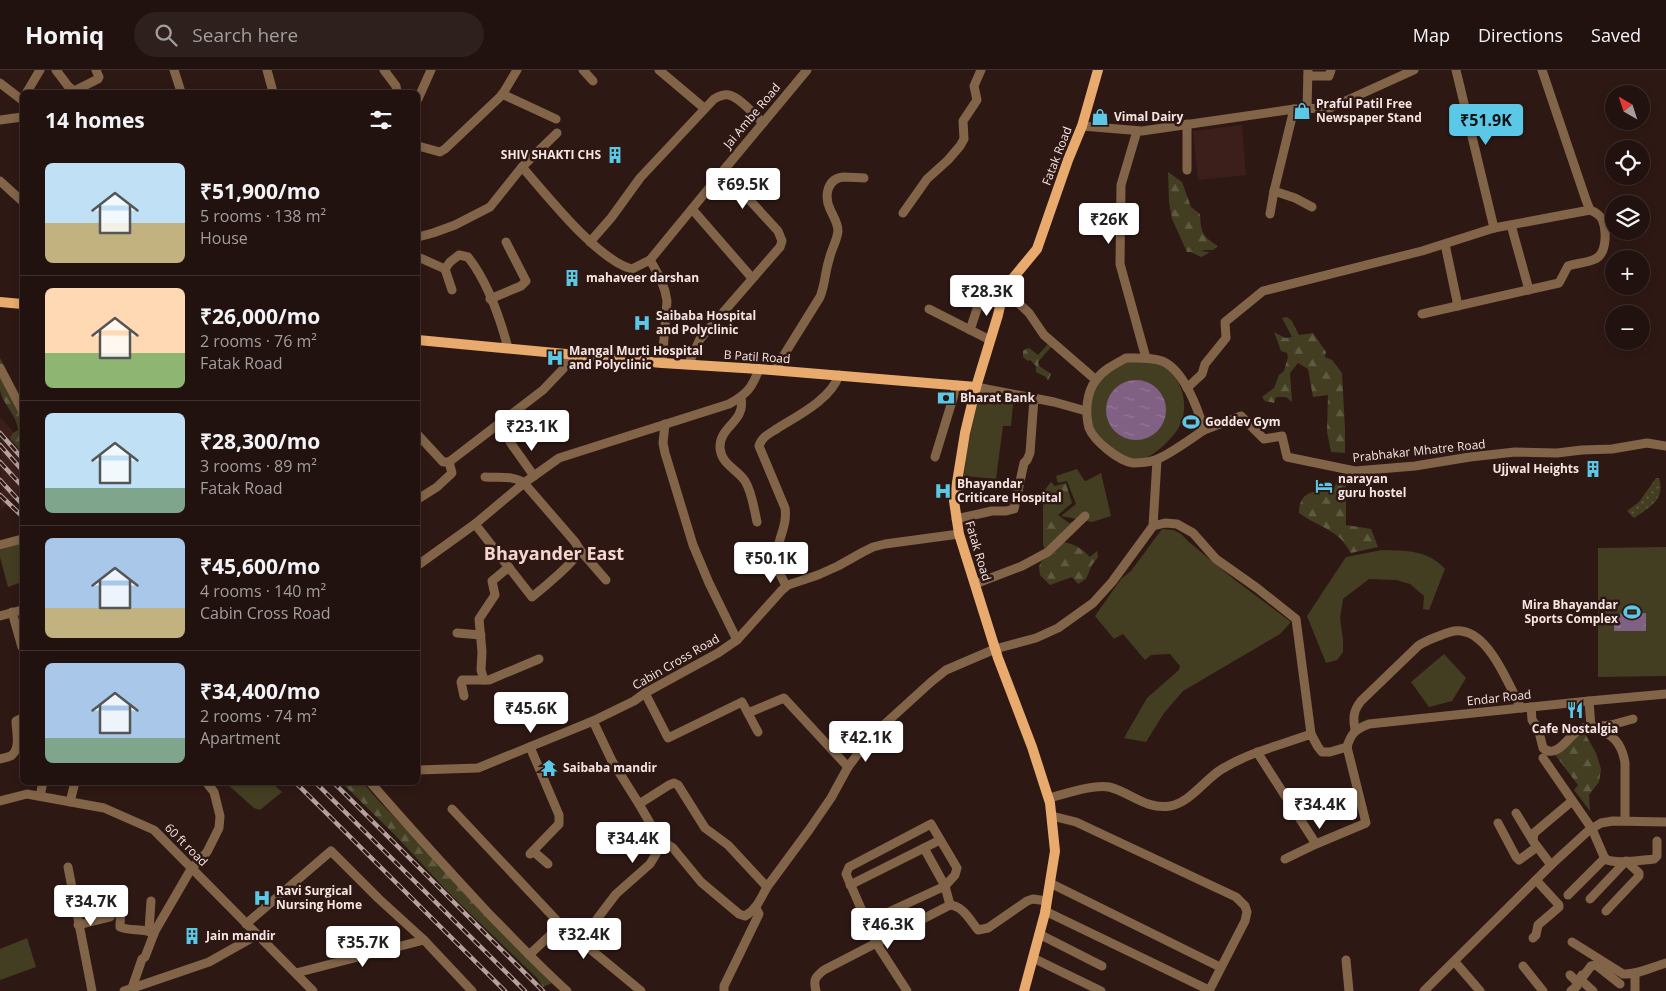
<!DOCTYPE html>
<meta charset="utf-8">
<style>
body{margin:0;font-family:"Open Sans",sans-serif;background:#2e201d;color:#f1f3f6;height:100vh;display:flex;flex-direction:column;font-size:19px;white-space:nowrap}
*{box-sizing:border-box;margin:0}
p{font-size:16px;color:#a29e9e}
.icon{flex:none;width:28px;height:28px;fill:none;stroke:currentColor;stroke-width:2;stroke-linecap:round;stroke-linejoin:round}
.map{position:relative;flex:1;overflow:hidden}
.drawer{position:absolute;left:20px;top:20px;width:400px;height:695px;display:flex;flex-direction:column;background:#22120f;border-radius:8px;box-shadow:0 2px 8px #0003,0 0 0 1px #3f322f}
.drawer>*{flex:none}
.needle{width:32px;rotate:321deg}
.buttons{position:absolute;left:1605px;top:15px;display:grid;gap:10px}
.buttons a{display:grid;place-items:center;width:45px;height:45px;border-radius:50%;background:#22120f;box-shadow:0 2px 8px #0003,0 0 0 1px #3f322f;font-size:25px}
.price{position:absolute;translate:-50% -42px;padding:0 11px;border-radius:5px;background:#fff;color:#222;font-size:16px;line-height:32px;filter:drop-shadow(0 1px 2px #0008)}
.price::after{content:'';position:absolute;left:50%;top:30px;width:15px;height:11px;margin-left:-8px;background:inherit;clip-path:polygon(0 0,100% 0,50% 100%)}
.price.selected{background:#5bc8e7;color:#111}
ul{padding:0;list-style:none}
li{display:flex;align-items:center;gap:15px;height:125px;padding:0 25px}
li+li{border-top:1px solid #3f322f}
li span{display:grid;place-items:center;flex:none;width:140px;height:100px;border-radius:8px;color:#555}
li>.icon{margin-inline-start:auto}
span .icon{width:60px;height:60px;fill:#fffc;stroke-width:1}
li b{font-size:21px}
h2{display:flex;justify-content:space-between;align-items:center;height:60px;padding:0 25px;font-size:21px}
header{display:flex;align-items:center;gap:30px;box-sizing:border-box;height:70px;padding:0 25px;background:#22120f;border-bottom:1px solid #3f322f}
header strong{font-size:24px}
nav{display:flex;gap:28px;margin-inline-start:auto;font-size:18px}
.search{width:350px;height:45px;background:#2e201d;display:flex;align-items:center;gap:12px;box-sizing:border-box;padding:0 18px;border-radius:28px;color:#a29e9e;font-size:19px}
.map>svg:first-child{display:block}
</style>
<header>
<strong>Homiq</strong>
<div class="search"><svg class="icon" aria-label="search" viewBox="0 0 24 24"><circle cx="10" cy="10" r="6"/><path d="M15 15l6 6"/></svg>Search here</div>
<nav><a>Map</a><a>Directions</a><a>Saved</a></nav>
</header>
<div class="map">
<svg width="1666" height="921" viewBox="0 0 1666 921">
<defs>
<pattern id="forest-firs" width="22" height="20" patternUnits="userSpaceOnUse" patternTransform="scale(1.25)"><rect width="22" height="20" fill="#433e22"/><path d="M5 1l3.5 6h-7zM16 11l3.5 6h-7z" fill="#5f5a42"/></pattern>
<pattern id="garden-dots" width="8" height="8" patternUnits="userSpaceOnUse" patternTransform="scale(1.25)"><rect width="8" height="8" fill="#433e22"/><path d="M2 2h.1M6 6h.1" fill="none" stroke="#5f5a42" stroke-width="1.8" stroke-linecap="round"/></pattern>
<pattern id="water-ripples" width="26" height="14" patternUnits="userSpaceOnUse" patternTransform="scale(1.25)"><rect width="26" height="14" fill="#806184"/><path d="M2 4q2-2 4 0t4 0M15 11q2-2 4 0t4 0" fill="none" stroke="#937895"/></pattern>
</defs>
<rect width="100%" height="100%" fill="#2e1814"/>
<g fill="#3c1f1b">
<polygon points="1242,55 1246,105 1198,110 1193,61"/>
<polygon points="0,347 22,372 22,421 1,439"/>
</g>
<g fill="#433e22">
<path d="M 1123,292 C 1132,292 1144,290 1153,292 C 1180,298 1192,335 1179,357 C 1174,367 1155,385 1145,388 C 1132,391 1116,384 1106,376 C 1089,361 1082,329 1098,311 C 1104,304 1115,298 1123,292 Z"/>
<polygon points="978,329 1013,334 1011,356 1003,356 996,409 964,406 967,380"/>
<polygon points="1077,399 1084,410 1086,411 1101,403 1111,446 1092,452 1061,446 1076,434 1067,411 1058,413 1056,406"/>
<polygon points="1162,459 1174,460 1181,464 1190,473 1235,510 1291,552 1280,564 1183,621 1164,643 1146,672 1124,668 1147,628 1179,600 1180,596 1170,584 1151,585 1145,590 1123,564 1114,569 1095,546 1121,509 1131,501"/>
<polygon points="22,473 22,512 8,517 0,487 0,480"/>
<polygon points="1666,477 1666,606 1598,607 1598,478"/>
<path d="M 1382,480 C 1406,481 1427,479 1445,499 L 1429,540 L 1423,539 L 1424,526 L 1410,514 L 1396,510 L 1369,509 L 1343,529 L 1340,548 L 1343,570 L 1343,582 L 1337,590 L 1326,593 L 1307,546 L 1346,487 Z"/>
<polygon points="1444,584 1466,608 1452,631 1429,637 1411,612"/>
<polygon points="228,712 272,713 282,722 260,740 254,738 227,714"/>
<polygon points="27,868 36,897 0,910 0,879"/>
</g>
<g fill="url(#forest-firs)">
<path d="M 1168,102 L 1182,112 L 1191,137 L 1200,144 C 1201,163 1202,166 1218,176 L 1213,180 L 1204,180 L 1201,181 L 1209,182 L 1207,184 L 1201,187 L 1191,182 L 1187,182 L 1172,149 L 1169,132 Z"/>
<polygon points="1287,247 1292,251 1299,265 1313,263 1326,282 1325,287 1332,290 1342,303 1345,359 1345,383 1331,382 1327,362 1328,325 1313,327 1308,299 1298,293 1290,303 1292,332 1286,327 1276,327 1274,333 1265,331 1262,327 1274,318 1279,305 1284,301 1288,287 1287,283 1281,281 1274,262 1285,268 1292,267 1282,248"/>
<polygon points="1048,274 1051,277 1038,292 1039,296 1051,304 1048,311 1046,307 1036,302 1036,296 1030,290 1028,291 1023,287 1023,281 1026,279 1029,278 1038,285"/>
<path d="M 0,288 L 22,330 L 22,382 L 10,368 L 13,363 L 18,360 C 17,345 3,335 0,320 C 0,311 0,298 0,288 Z"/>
<path d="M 1337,410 L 1346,410 L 1346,455 L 1371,459 L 1378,477 L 1351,483 C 1348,479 1345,474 1342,470 C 1330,458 1312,453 1299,443 C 1299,420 1316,420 1333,422 Z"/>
<polygon points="1051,412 1055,416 1066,413 1072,433 1058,445 1069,453 1075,451 1045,482 1043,474 1043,422"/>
<path d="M 1064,472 C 1074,474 1083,479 1090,487 L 1097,481 L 1098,487 L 1092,495 L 1086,509 L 1078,514 L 1072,507 L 1050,515 L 1040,505 L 1039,496 L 1042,491 L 1054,483 Z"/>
<polygon points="1583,660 1596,683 1601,699 1599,712 1589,725 1590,741 1574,720 1578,715 1550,678"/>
<polygon points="342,713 363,713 378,730 552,913 543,917 537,908 449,823 394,764"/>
</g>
<path fill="url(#garden-dots)" d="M 1656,408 L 1659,408 C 1666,430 1649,437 1634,448 L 1627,441 L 1639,432 Z"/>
<g fill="url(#water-ripples)">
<circle cx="1136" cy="340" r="30"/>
<polygon points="1646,543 1646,561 1614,561 1614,544"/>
</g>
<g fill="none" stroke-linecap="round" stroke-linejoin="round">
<g stroke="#826448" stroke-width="9">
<polyline points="56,0 68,16 75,22"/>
<polyline points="174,0 181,22"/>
<polyline points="267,0 273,22"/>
<polyline points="384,0 396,16 397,22"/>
<polyline points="583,0 593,11"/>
<polyline points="659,0 704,38"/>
<polyline points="1456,0 1494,158"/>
<polyline points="1308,6 1329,6 1331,0"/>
<polyline points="0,13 22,30"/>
<polyline points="74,21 98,9 99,7 96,0"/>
<polyline points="27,22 40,0"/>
<polyline points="502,24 556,49"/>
<polyline points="418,29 431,0"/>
<polyline points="1294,39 1274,121 1295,128 1312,137"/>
<polyline points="1307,39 1308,0"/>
<polyline points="0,50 22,47"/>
<polyline points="1187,54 1187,100"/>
<polyline points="1082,56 1142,61 1294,39 1330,38 1414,0"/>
<polyline points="1137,61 1121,115 1120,194 1146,288"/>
<path d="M 557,63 L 522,97 C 547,125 597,190 632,199 L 650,190 C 658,204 665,215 667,231 L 662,293"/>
<polyline points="418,76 440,82 445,79 502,25 517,0"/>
<polyline points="0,111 22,131"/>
<polyline points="692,139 752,208"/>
<polyline points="903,143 927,109 948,90 960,76 964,69 963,51 977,30 974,16 981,0"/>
<polyline points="1270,144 1274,121"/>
<polyline points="1511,155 1529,220"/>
<polyline points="418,167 433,163 455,155 490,137 522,97"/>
<path d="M 590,172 L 611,148 L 640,108 L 714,29 C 719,26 723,24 729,25 C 739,27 755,45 763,53"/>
<polyline points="1445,174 1458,236"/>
<polyline points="418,187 445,199"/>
<polyline points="650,190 723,101"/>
<path d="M 452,220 L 445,199 L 450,192 L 459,185 L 468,187 C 487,211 500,248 508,278"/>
<polyline points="1013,228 1029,243 1044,265 1096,310"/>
<polyline points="490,229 521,216 526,211 506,172"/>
<polyline points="929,239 990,270"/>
<path d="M 1422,244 L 1559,213 L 1568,196 C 1577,193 1587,193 1595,189 C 1607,184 1607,160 1602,149 C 1599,144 1595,142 1590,140 L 1586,130 L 1542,0"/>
<polyline points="970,260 981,227"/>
<path d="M 1126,288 C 1138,288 1150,287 1162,291 C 1184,300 1198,339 1204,360 C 1192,368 1168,386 1155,390 C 1149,392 1139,393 1133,393 C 1119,391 1094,371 1089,358 C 1085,343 1086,323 1096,310 C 1103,300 1115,294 1126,288 Z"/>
<polyline points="688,295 700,269 780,177 782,171 778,161 723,101 807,0"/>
<polyline points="0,298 22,340"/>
<path d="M 775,300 L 787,280 L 820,227 C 825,215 825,202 829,190 C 831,180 837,171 838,161 C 838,153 833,146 830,139 C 824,126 827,108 844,107 C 851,107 858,108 864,108"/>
<polyline points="976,317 1054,332 1086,341"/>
<polyline points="1187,318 1202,304 1205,294 1226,268 1225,252 1263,221 1422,181 1494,158 1590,140"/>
<path d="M 741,328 C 746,352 719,356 720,378 C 721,394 737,399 745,411 C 752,422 754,439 757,452"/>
<polyline points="665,354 663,373 665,383 693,475 709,513 737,570"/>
<polyline points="1204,360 1241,346 1264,369 1282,366 1287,387 1355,401 1415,396 1470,387 1515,382 1557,383 1582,380 1612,379 1647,373 1666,376"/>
<polyline points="418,365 443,392 449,392"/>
<polyline points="510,372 534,406"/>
<polyline points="935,387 957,315"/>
<polyline points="449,392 543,320 563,299 571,285"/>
<polyline points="418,429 437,417 452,403 449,392"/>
<polyline points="956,449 992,441 1006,441 1014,439 1024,393 1027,390 1030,383 1034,328"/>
<path d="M 475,454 L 532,527 C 542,519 577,490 580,480 L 575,472 L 524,413 C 513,405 498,408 485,407"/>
<polyline points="1153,456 1165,453 1177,454 1193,463 1216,489 1257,518 1296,549 1311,664"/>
<polyline points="0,475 22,469"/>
<polyline points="580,480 606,510"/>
<path d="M 418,495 L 475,454 L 524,413 L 559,388 L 729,334 C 747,324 752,318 759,299"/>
<polyline points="509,497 492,511 495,525 479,549 482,582 481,600 484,610 489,610 539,589"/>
<polyline points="975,514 1022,496 1048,482 1085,446"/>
<path d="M 786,516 C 782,508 777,499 776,490 C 776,472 788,456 785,438 L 759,376 C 762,366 771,363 778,358 C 799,345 831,329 839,305"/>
<polyline points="12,542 22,577"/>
<polyline points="0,546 22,540"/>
<polyline points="457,563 481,565"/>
<polyline points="645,623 668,668 742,632 758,662"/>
<polyline points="464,626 461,612 462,610 484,610"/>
<path d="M 1531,637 L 1532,650 L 1538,658 L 1543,678 C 1557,690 1568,666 1579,660 C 1582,657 1586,657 1591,657 L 1589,631"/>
<polyline points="748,643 784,628 848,697"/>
<polyline points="593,651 612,691 639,734 669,715 674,713 678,715 705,758 728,775 767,817 809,760 831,728 848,697 866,673 887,652 931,612 946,600 995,579 1036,568 1058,558 1093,533 1112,512 1153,456 1157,390"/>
<polyline points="1591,657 1611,655 1633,649"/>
<path d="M 1355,660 C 1353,648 1353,641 1361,631 L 1418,576 C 1425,571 1431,569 1439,566 C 1446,563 1453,560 1461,561 C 1490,564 1509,616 1521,638"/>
<path d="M 1606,663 C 1618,669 1623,680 1625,693 L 1625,751"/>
<polyline points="530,677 559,745 559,754 530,784"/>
<path d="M 1347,677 C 1351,663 1356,659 1369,654 L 1589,631 L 1666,624"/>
<polyline points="1257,682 1316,774"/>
<path d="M 1543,688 L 1592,759 L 1605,789 C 1616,795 1641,790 1654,789 L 1657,786 L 1657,771"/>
<path d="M 0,689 C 3,688 10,687 12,685 C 21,677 16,661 16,651 L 22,648"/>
<polyline points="418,700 478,698 593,651 634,631 645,623 718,583 737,570 782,520 788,515 818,505 838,496 863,482 873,477 885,474 959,464"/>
<path d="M 370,712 C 410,758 450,802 491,846 C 516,871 540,897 567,921"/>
<polyline points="40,726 43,712"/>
<path d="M 1049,728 C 1065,724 1093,714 1109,717 C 1130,722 1146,740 1170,736 C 1191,732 1205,709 1222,699 C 1250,682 1281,675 1311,664 L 1318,677 L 1322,682 L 1330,682 L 1347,677"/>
<polyline points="0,731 27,724 104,738 154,760 313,921"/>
<polyline points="70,732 75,712"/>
<polyline points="452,739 561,855"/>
<polyline points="1516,743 1533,771"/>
<polyline points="1052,746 1076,752 1236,827 1245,836 1247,842 1245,851 1209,921"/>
<polyline points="1498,753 1516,787 1519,790 1537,777"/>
<path d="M 662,774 L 667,774 L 673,778 L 701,812 L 739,844 L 745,846 C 756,840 761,828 767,817"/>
<polyline points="533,781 548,794"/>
<polyline points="1285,789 1316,774 1366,753 1347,677"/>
<polyline points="1551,795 1533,771 1534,763 1572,731"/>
<polyline points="68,797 92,921"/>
<polyline points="1050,813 1220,897"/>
<polyline points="850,815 940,770"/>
<polyline points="1568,825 1605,788"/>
<polyline points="1590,829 1626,791 1639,803 1639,806 1606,841"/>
<path d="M 121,832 L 120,857 C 131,862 144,857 154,864"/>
<polyline points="75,836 106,828 109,830 111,845 110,847 78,855"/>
<polyline points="1045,841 1209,920"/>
<polyline points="597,849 616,824 650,794 662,774 639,734"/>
<polyline points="867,852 945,816 924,778"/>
<polyline points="246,854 331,781 379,829 424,870 472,921"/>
<polyline points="149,860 151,831"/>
<polyline points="1039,864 1102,896"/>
<polyline points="1533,868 1536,865 1538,855 1559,837 1559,835 1536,810"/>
<path d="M 1572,872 L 1623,904 C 1637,905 1652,897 1666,893"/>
<polyline points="529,885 561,855 641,921"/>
<polyline points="1033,888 1101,921"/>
<polyline points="1346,890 1349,921"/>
<polyline points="1455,892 1480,921"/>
<polyline points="1523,896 1543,921"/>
<polyline points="296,903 424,870"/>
<polyline points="1635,903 1635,921"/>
<polyline points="1570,905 1577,912"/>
<polyline points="132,918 142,889 145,887 155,861 191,799 207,782 219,758 220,746 214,722 206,712"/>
<polyline points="124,921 209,892 257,865"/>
<polyline points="724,921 724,916 759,844 756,838"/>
<path d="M 816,921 C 813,910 815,907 824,900 L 950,835 C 963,836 970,850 978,860 L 988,858 L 1027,831 L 1033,829 L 1047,831"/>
<polyline points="907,921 876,873 846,804 849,797 931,754 957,798 955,805 945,816 950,835"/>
<polyline points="1424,921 1551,795 1588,761 1601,753 1613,751 1666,752"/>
<polyline points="1571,921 1577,916 1577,912 1582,905"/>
<polyline points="1593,921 1582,911 1582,908 1591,896 1596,895 1620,914"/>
</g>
<g stroke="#e8aa6d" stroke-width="10">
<polyline points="0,232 22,234"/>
<polyline points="418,270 662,293 759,299 976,317"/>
<polyline points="1024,921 1045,843 1055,781 1050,733 1032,677 998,588 959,464 954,431 965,363 976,317 998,245 1004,219 1037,179 1068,90 1082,56 1098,0"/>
</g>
<g stroke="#b5a29f" stroke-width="4.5">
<g id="rail">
<polyline points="0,363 22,388"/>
<polyline points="0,375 22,400"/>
<polyline points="0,392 22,416"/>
<polyline points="0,410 22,434"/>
<polyline points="0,425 22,446"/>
<polyline points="295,712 505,921"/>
<polyline points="315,712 525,921"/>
<polyline points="333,712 543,921"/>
</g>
</g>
<use href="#rail" stroke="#2e1814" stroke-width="2.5" stroke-dasharray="8" stroke-linecap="butt"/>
</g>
<defs>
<g id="shop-bare" transform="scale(1.35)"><path d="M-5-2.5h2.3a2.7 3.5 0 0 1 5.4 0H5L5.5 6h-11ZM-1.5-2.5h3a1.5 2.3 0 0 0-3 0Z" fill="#5bc8e7" stroke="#2e1814" stroke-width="2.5" paint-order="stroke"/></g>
<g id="building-bare" transform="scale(1.35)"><path d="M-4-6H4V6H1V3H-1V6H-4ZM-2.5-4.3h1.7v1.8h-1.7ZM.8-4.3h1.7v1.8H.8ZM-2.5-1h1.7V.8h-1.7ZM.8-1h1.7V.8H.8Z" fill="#5bc8e7" stroke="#2e1814" stroke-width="2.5" paint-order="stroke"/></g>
<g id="hospital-bare" transform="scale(1.35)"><path d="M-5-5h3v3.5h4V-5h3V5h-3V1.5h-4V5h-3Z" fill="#5bc8e7" stroke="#2e1814" stroke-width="2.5" paint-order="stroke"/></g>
<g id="bank-bare" transform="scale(1.35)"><path d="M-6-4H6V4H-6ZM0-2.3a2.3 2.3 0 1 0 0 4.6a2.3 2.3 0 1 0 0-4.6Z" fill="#5bc8e7" stroke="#2e1814" stroke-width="2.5" paint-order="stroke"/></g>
<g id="stadium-bare" transform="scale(1.35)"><path d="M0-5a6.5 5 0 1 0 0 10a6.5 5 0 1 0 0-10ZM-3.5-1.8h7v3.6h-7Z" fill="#5bc8e7" stroke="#2e1814" stroke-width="2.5" paint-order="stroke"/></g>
<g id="hotel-bare" transform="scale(1.35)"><path d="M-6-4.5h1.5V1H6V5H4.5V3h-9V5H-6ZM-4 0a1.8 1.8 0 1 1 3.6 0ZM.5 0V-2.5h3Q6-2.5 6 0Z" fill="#5bc8e7" stroke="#2e1814" stroke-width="2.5" paint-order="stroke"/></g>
<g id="restaurant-bare" transform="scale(1.35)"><path d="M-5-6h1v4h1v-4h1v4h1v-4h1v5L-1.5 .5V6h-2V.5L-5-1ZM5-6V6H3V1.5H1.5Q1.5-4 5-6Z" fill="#5bc8e7" stroke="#2e1814" stroke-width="2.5" paint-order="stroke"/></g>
<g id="temple-bare" transform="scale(1.35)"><path d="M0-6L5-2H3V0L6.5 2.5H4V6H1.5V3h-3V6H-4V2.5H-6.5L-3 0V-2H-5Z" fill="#5bc8e7" stroke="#2e1814" stroke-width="2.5" paint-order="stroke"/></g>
</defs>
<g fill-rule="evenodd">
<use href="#shop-bare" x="1302" y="41"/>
<use href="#shop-bare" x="1100" y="47"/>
<use href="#building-bare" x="615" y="85"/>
<use href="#building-bare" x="572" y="208"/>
<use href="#hospital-bare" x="642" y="253"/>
<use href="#hospital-bare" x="555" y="288"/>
<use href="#bank-bare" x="946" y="328"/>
<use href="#stadium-bare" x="1191" y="352"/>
<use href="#building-bare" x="1593" y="399"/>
<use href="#hotel-bare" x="1324" y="416"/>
<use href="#hospital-bare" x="943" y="421"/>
<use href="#stadium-bare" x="1632" y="542"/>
<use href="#restaurant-bare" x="1575" y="640"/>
<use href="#temple-bare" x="549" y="698"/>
<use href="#hospital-bare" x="262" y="828"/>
<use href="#building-bare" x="192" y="866"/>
</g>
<g text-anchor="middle" stroke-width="5" stroke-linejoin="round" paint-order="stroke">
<g font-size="12" font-weight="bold" fill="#f6e5e2" stroke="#2e1814" text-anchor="start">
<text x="1316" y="38">Praful Patil Free<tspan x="1316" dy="14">Newspaper Stand</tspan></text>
<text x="1114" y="51">Vimal Dairy</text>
<text x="601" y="89" text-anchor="end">SHIV SHAKTI CHS</text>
<text x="586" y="212">mahaveer darshan</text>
<text x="656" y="250">Saibaba Hospital<tspan x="656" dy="14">and Polyclinic</tspan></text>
<text x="569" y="285">Mangal Murti Hospital<tspan x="569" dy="14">and Polyclinic</tspan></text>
<text x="960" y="332">Bharat Bank</text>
<text x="1205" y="356">Goddev Gym</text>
<text x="1579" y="403" text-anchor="end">Ujjwal Heights</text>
<text x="1338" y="413">narayan<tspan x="1338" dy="14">guru hostel</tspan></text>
<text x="957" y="418">Bhayandar<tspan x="957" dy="14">Criticare Hospital</tspan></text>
<text x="1618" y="539" text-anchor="end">Mira Bhayandar<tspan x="1618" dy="14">Sports Complex</tspan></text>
<text x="1575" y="663" text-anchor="middle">Cafe Nostalgia</text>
<text x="563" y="702">Saibaba mandir</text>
<text x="276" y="825">Ravi Surgical<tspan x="276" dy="14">Nursing Home</tspan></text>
<text x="206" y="870">Jain mandir</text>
</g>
<g font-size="12" fill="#f6e5e2" stroke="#2e1814">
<text transform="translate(752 46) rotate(-50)" y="4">Jai Ambe Road</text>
<text transform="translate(1057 86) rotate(-69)" y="4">Fatak Road</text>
<text transform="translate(757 287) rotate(4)" y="4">B Patil Road</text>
<text transform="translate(1419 381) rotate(-6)" y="4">Prabhakar Mhatre Road</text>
<text transform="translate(978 481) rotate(73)" y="4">Fatak Road</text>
<text transform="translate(676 592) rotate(-30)" y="4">Cabin Cross Road</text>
<text transform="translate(1499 628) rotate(-6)" y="4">Endar Road</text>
<text transform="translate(186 775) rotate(45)" y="4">60 ft road</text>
</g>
<g font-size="18" font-weight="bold" fill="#f5d5cf" stroke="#2e1814">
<text x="554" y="490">Bhayander East</text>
</g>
</g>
</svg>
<div class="buttons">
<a><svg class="needle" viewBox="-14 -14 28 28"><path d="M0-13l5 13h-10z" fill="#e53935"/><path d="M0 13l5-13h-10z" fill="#a29e9e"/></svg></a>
<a><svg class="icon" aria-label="locate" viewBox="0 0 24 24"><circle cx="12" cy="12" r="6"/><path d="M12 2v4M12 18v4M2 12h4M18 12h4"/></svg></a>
<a><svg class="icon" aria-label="layers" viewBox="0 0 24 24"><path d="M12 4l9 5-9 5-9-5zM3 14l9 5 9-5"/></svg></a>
<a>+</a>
<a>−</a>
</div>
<b class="price selected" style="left:1486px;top:76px">₹51.9K</b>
<b class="price" style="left:743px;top:140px">₹69.5K</b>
<b class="price" style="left:1109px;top:175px">₹26K</b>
<b class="price" style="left:987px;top:247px">₹28.3K</b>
<b class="price" style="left:532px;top:382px">₹23.1K</b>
<b class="price" style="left:771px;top:514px">₹50.1K</b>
<b class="price" style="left:531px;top:664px">₹45.6K</b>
<b class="price" style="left:866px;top:693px">₹42.1K</b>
<b class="price" style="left:1320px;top:760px">₹34.4K</b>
<b class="price" style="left:633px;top:794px">₹34.4K</b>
<b class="price" style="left:91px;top:857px">₹34.7K</b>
<b class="price" style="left:888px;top:880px">₹46.3K</b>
<b class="price" style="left:584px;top:890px">₹32.4K</b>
<b class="price" style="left:363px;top:898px">₹35.7K</b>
<section class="drawer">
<h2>14 homes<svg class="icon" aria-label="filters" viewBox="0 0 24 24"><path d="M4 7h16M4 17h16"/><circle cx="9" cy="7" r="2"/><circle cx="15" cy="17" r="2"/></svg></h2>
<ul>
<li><span style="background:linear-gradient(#bfe0f5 60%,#c2b280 0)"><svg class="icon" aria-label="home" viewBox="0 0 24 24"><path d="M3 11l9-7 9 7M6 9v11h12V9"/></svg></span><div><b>₹51,900/mo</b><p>5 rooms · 138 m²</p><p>House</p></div></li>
<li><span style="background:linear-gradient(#ffd9b3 65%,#8fb573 0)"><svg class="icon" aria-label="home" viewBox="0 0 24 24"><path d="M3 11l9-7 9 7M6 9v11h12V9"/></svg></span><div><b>₹26,000/mo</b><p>2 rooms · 76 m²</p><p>Fatak Road</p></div></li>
<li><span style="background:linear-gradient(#bfe0f5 75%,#7fa58c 0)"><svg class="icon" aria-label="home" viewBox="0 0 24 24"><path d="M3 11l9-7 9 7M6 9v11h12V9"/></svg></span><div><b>₹28,300/mo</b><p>3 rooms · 89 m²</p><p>Fatak Road</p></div></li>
<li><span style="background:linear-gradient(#a9c7e8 70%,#c2b280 0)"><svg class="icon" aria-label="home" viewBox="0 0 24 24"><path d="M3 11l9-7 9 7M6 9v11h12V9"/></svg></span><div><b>₹45,600/mo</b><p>4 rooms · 140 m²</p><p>Cabin Cross Road</p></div></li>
<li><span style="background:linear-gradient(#a9c7e8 75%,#7fa58c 0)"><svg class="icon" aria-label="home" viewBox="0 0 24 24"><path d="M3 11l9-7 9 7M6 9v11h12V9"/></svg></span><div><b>₹34,400/mo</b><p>2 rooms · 74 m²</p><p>Apartment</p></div></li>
</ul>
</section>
</div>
